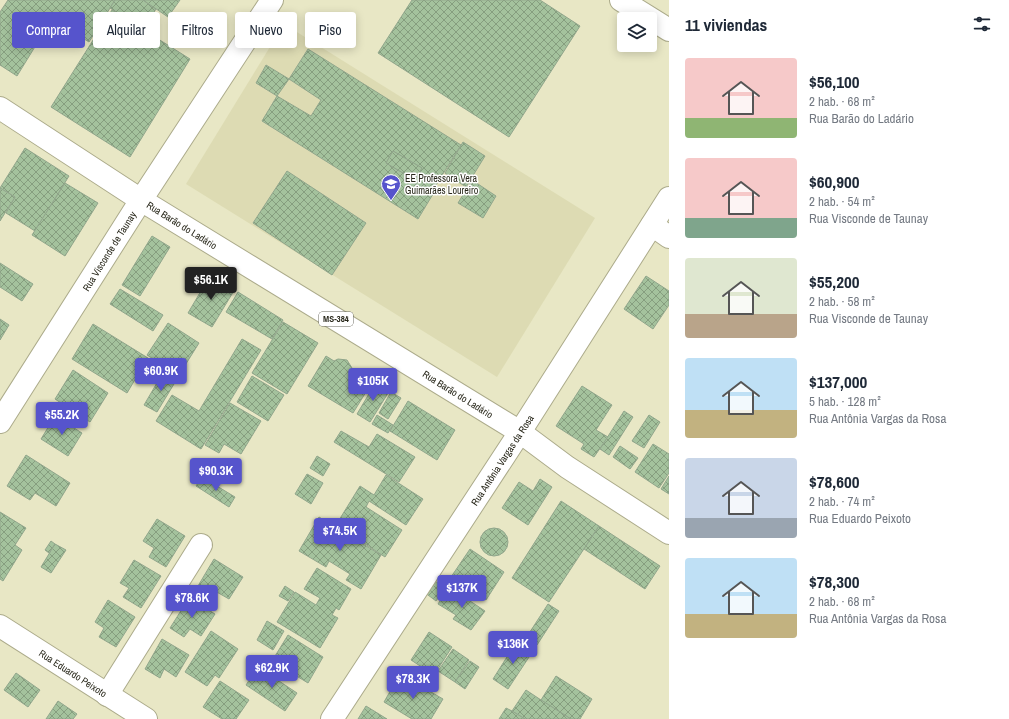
<!DOCTYPE html>
<html lang="es">
<meta charset="utf-8">
<style>
body{margin:0;font-family:"Archivo Narrow",sans-serif;background:#f6f6f7;color:#1f2937;height:100vh;display:flex;flex-direction:column;font-size:15px;white-space:nowrap}
*{box-sizing:border-box;margin:0}
p{font-size:13px;color:#747a83}
.icon{flex:none;width:22px;height:22px;fill:none;stroke:currentColor;stroke-width:2;stroke-linecap:round;stroke-linejoin:round}
.map{position:relative;flex:1;overflow:hidden}
.drawer{display:flex;flex-direction:column;background:#fff;width:340px}
.drawer>*{flex:none}
.hud{position:absolute;left:12px;top:12px;width:380px;height:36px;display:flex;gap:8px}
.controls{position:absolute;left:617px;top:12px;display:grid;gap:8px}
.controls a{display:grid;place-items:center;width:40px;height:40px;border-radius:4px;background:#fff;box-shadow:0 2px 10px #0003;font-size:20px}
.price{position:absolute;translate:-50% -34px;padding:0 9px;border-radius:4px;background:#5654cc;color:#fff;font-size:13px;line-height:26px;filter:drop-shadow(0 1px 2px #0008)}
.price::after{content:'';position:absolute;left:50%;top:24px;width:12px;height:9px;margin-left:-6px;background:inherit;clip-path:polygon(0 0,100% 0,50% 100%)}
.price.active{background:#222;color:#fff}
ul{padding:0;list-style:none}
li{display:flex;align-items:center;gap:12px;height:100px;padding:0 16px}
li span{display:grid;place-items:center;flex:none;width:112px;height:80px;border-radius:4px;color:#555}
li>.icon{margin-inline-start:auto}
span .icon{width:48px;height:48px;fill:#fffc;stroke-width:1}
li b{font-size:17px}
h2{display:flex;justify-content:space-between;align-items:center;height:48px;padding:0 16px;font-size:17px}
.tag{padding:0 14px;border-radius:4px;background:#fff;box-shadow:0 2px 10px #0003;font-size:14px;line-height:36px}
.tag.active{background:#5654cc;color:#fff}
main{display:flex;flex:1;min-height:0}
.map>svg:first-child{display:block}
</style>
<main>
<div class="map">
<svg width="669" height="719" viewBox="0 0 669 719">
<defs>
<pattern id="building-cross-hatch" width="8" height="8" patternUnits="userSpaceOnUse"><rect width="8" height="8" fill="#a4c29d"/><path d="M0 0l8 8M0 8l8-8" fill="none" stroke="#869e7f"/></pattern>
</defs>
<rect width="100%" height="100%" fill="#e8e7c5"/>
<polygon fill="#dddbb3" points="284,24 595,218 497,377 186,184"/>
<g fill="url(#building-cross-hatch)" stroke="#91a68c" fill-rule="evenodd">
<polygon points="8,0 115,0 89,42 52,19 17,76 0,65 0,12"/>
<polygon points="115,0 143,0 156,9 143,30 110,8"/>
<polygon points="143,0 180,0 168,17"/>
<polygon points="412,0 540,0 580,26 509,137 378,53"/>
<polygon points="112,10 190,59 130,157 51,107"/>
<path d="M 308,49 L 461,145 L 431,193 L 433,194 L 418,219 L 262,121 L 277,96 L 311,116 L 321,100 L 289,79 ZM 393,151 L 422,168 L 415,180 L 386,163 Z"/>
<polygon points="266,65 289,79 277,96 256,83"/>
<polygon points="463,142 485,156 466,187 445,173"/>
<polygon points="25,148 69,176 35,231 6,213 15,197 0,188"/>
<polygon points="393,151 422,168 415,180 386,163"/>
<polygon points="287,171 366,223 332,275 253,223"/>
<polygon points="472,180 496,196 483,218 458,203"/>
<polygon points="65,183 98,203 65,256 32,235"/>
<polygon points="0,188 15,197 0,221"/>
<polygon points="152,236 170,247 140,296 122,285"/>
<polygon points="0,263 33,284 22,301 0,287"/>
<polygon points="211,274 235,289 212,327 188,313"/>
<polygon points="646,276 669,291 669,305 653,329 624,309"/>
<polygon points="120,289 163,315 153,331 110,304"/>
<polygon points="238,292 283,320 272,339 226,312"/>
<polygon points="0,319 9,325 0,340"/>
<polygon points="283,322 318,343 287,394 252,373"/>
<polygon points="168,323 199,343 179,375 147,355"/>
<polygon points="93,324 148,358 127,393 72,359"/>
<polygon points="242,339 261,350 201,449 156,421 172,395 199,411"/>
<polygon points="326,356 334,361 338,359 347,360 352,368 352,372 371,384 353,413 308,386"/>
<polygon points="73,370 108,393 90,422 55,399"/>
<polygon points="164,371 177,379 157,412 144,405"/>
<polygon points="252,376 284,395 268,421 237,402"/>
<polygon points="376,382 390,390 370,422 357,414"/>
<polygon points="582,386 612,405 596,430 608,437 594,457 581,449 584,444 556,426"/>
<polygon points="391,392 401,398 388,419 379,413"/>
<polygon points="408,401 455,430 437,460 390,431"/>
<polygon points="230,403 261,421 241,454 224,444 219,453 205,445"/>
<polygon points="624,411 633,417 609,455 600,449"/>
<polygon points="377,415 393,425 388,433 372,424"/>
<polygon points="649,415 660,422 644,448 632,441"/>
<polygon points="55,416 82,433 68,456 41,439"/>
<polygon points="341,431 369,447 377,434 415,457 399,482 334,442"/>
<polygon points="653,444 669,454 669,473 659,488 635,472"/>
<polygon points="620,446 638,458 630,469 613,457"/>
<polygon points="26,455 70,483 56,506 35,493 30,500 7,486"/>
<polygon points="317,456 330,464 323,476 310,468"/>
<polygon points="307,474 323,483 311,504 295,494"/>
<polygon points="386,475 423,499 406,525 369,501 366,507 402,530 385,557 336,525 360,486 374,495"/>
<polygon points="669,476 669,494 661,489"/>
<polygon points="202,477 235,497 229,507 196,486"/>
<polygon points="540,479 552,487 528,525 502,508 519,482 533,491"/>
<polygon points="561,501 599,526 549,602 512,578"/>
<polygon points="0,512 26,528 15,545 22,550 3,581 0,579"/>
<polygon points="319,517 381,555 361,589 346,580 350,574 329,561 326,567 299,551"/>
<polygon points="157,519 185,536 166,567 149,557 154,548 143,541"/>
<polygon points="599,526 660,566 645,589 584,549"/>
<circle cx="494" cy="542" r="14"/>
<polygon points="51,541 55,544 49,553 45,550"/>
<polygon points="55,544 66,550 51,573 41,567"/>
<polygon points="470,549 504,572 486,600 451,577"/>
<polygon points="214,559 243,577 229,599 215,591 210,601 195,591"/>
<polygon points="134,560 161,576 141,608 123,597 129,588 120,583"/>
<polygon points="317,568 351,589 339,610 336,608 332,615 338,618 320,648 277,622 295,592 316,605 320,598 304,589"/>
<polygon points="432,579 445,588 436,601 424,592"/>
<polygon points="285,586 294,592 288,601 279,596"/>
<polygon points="449,587 485,611 471,630 453,619 456,615 438,604"/>
<polygon points="189,598 215,614 201,636 190,629 184,637 170,628"/>
<polygon points="108,600 135,617 116,647 99,637 104,628 95,622"/>
<polygon points="548,604 559,611 537,645 526,638"/>
<polygon points="267,621 284,631 273,650 257,640"/>
<polygon points="211,631 238,649 219,678 215,675 207,686 185,672"/>
<polygon points="429,632 452,647 434,675 411,660"/>
<polygon points="288,635 323,657 308,683 272,661"/>
<polygon points="162,639 189,655 176,677 164,669 160,678 145,669"/>
<polygon points="517,641 533,651 508,689 493,679"/>
<polygon points="453,649 469,660 455,682 438,671"/>
<polygon points="470,661 479,667 465,689 455,682"/>
<polygon points="258,667 297,693 285,711 246,685"/>
<polygon points="16,673 40,690 28,707 4,690"/>
<polygon points="400,674 443,699 431,719 412,719 384,702"/>
<polygon points="556,676 592,699 580,719 571,719 541,700"/>
<polygon points="220,681 249,700 236,719 222,719 203,707"/>
<polygon points="526,690 541,700 571,719 525,719 512,711"/>
<polygon points="58,701 77,714 73,719 46,719"/>
<polygon points="366,706 387,719 358,719"/>
<polygon points="506,708 512,711 525,719 499,719"/>
</g>
<g fill="none" stroke-linecap="round" stroke-linejoin="round">
<g stroke="#acab8b" stroke-width="24">
<g id="minor">
<polyline points="621,0 669,30"/>
<polyline points="652,225 669,237"/>
<polyline points="0,422 141,200 272,0"/>
<polyline points="0,626 146,719"/>
<polyline points="107,695 201,545"/>
<polyline points="332,719 520,432 669,198"/>
</g>
</g>
<g stroke="#acab8b" stroke-width="24">
<polyline id="major" points="0,108 141,200 520,432 567,467 669,533"/>
</g>
<use href="#minor" stroke="#fff" stroke-width="22"/>
<use href="#major" stroke="#fff" stroke-width="22"/>
</g>
<defs>
<g id="school-pin" transform="scale(1)"><path d="M0 17L-7.5 6A9.5 9.5 0 1 1 7.5 6Z" fill="#5654cc" stroke="#fff"/><path d="M0-5L7-2L0 1L-7-2ZM-4 1L0 2.5L4 1V4Q0 6-4 4Z" fill="#fff"/></g>
</defs>
<g fill-rule="evenodd">
<use href="#school-pin" x="391" y="184"/>
</g>
<g text-anchor="middle" stroke-width="3" stroke-linejoin="round" paint-order="stroke">
<rect fill="#fff" stroke="#69685f" stroke-width="1" x="319" y="312" width="34" height="14" rx="3"/>
<g font-size="9" font-weight="bold" fill="#29281b">
<text x="336" y="322">MS-384</text>
</g>
<g font-size="10" fill="#29281b" stroke="#fff" text-anchor="start">
<text x="405" y="182">EE Professora Vera<tspan x="405" dy="12">Guimarães Loureiro</tspan></text>
</g>
<g font-size="10" fill="#29281b" stroke="#fff">
<text transform="translate(182 225) rotate(32)" y="4">Rua Barão do Ladário</text>
<text transform="translate(109 251) rotate(-58)" y="4">Rua Visconde de Taunay</text>
<text transform="translate(458 394) rotate(32)" y="4">Rua Barão do Ladário</text>
<text transform="translate(502 460) rotate(-57)" y="4">Rua Antônia Vargas da Rosa</text>
<text transform="translate(73 673) rotate(33)" y="4">Rua Eduardo Peixoto</text>
</g>
</g>
</svg>
<div class="controls">
<a><svg class="icon" aria-label="layers" viewBox="0 0 24 24"><path d="M12 4l9 5-9 5-9-5zM3 14l9 5 9-5"/></svg></a>
</div>
<b class="price active" style="left:211px;top:301px">$56.1K</b>
<b class="price" style="left:161px;top:392px">$60.9K</b>
<b class="price" style="left:373px;top:402px">$105K</b>
<b class="price" style="left:62px;top:436px">$55.2K</b>
<b class="price" style="left:216px;top:492px">$90.3K</b>
<b class="price" style="left:340px;top:552px">$74.5K</b>
<b class="price" style="left:462px;top:609px">$137K</b>
<b class="price" style="left:192px;top:619px">$78.6K</b>
<b class="price" style="left:513px;top:665px">$136K</b>
<b class="price" style="left:272px;top:689px">$62.9K</b>
<b class="price" style="left:413px;top:700px">$78.3K</b>
<div class="hud">
<a class="tag active">Comprar</a>
<a class="tag">Alquilar</a>
<a class="tag">Filtros</a>
<a class="tag">Nuevo</a>
<a class="tag">Piso</a>
</div>
</div>
<section class="drawer">
<h2>11 viviendas<svg class="icon" aria-label="filters" viewBox="0 0 24 24"><path d="M4 7h16M4 17h16"/><circle cx="9" cy="7" r="2"/><circle cx="15" cy="17" r="2"/></svg></h2>
<ul>
<li><span style="background:linear-gradient(#f6c9c9 75%,#8fb573 0)"><svg class="icon" aria-label="home" viewBox="0 0 24 24"><path d="M3 11l9-7 9 7M6 9v11h12V9"/></svg></span><div><b>$56,100</b><p>2 hab. · 68 m²</p><p>Rua Barão do Ladário</p></div></li>
<li><span style="background:linear-gradient(#f6c9c9 75%,#7fa58c 0)"><svg class="icon" aria-label="home" viewBox="0 0 24 24"><path d="M3 11l9-7 9 7M6 9v11h12V9"/></svg></span><div><b>$60,900</b><p>2 hab. · 54 m²</p><p>Rua Visconde de Taunay</p></div></li>
<li><span style="background:linear-gradient(#dfe7d0 70%,#b9a48a 0)"><svg class="icon" aria-label="home" viewBox="0 0 24 24"><path d="M3 11l9-7 9 7M6 9v11h12V9"/></svg></span><div><b>$55,200</b><p>2 hab. · 58 m²</p><p>Rua Visconde de Taunay</p></div></li>
<li><span style="background:linear-gradient(#bfe0f5 65%,#c2b280 0)"><svg class="icon" aria-label="home" viewBox="0 0 24 24"><path d="M3 11l9-7 9 7M6 9v11h12V9"/></svg></span><div><b>$137,000</b><p>5 hab. · 128 m²</p><p>Rua Antônia Vargas da Rosa</p></div></li>
<li><span style="background:linear-gradient(#c9d6e8 75%,#9aa5b1 0)"><svg class="icon" aria-label="home" viewBox="0 0 24 24"><path d="M3 11l9-7 9 7M6 9v11h12V9"/></svg></span><div><b>$78,600</b><p>2 hab. · 74 m²</p><p>Rua Eduardo Peixoto</p></div></li>
<li><span style="background:linear-gradient(#bfe0f5 70%,#c2b280 0)"><svg class="icon" aria-label="home" viewBox="0 0 24 24"><path d="M3 11l9-7 9 7M6 9v11h12V9"/></svg></span><div><b>$78,300</b><p>2 hab. · 68 m²</p><p>Rua Antônia Vargas da Rosa</p></div></li>
</ul>
</section>
</main>
